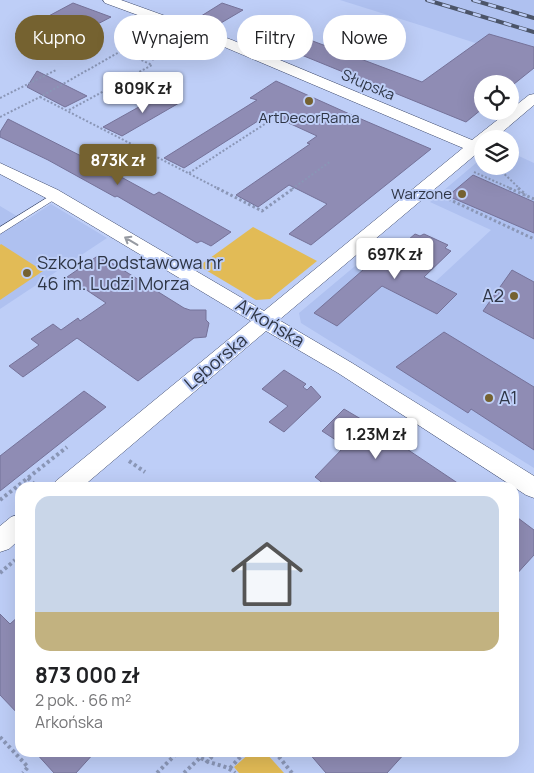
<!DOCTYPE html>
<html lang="pl">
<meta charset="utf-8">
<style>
body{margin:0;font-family:Manrope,sans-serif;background:#f6f6f6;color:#202124;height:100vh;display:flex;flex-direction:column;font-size:19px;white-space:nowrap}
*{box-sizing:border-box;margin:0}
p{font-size:16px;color:#757577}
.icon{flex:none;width:28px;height:28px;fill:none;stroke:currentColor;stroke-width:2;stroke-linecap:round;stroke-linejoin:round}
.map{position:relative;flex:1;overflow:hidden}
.side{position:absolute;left:15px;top:482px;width:504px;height:275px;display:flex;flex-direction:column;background:#fff;border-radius:15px;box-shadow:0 5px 20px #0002}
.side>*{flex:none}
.top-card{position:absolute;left:15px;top:15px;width:505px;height:45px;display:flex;gap:10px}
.buttons{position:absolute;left:474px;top:75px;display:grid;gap:10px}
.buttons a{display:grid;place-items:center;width:45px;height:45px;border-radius:50%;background:#fff;box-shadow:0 5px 20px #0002;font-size:25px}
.price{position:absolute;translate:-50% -42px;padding:0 11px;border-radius:5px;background:#fff;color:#222;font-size:16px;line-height:32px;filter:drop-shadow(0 1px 2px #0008)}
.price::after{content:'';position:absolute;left:50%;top:30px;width:15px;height:11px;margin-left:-8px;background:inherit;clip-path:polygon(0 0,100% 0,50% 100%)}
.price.selected{background:#756230;color:#fff}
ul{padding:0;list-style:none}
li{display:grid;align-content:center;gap:10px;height:265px;padding:0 20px}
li+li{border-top:1px solid #e0e0e0}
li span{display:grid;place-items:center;height:155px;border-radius:15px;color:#555}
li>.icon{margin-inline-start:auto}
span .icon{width:90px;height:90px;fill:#fffc;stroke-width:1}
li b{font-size:21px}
.pill{padding:0 18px;border-radius:22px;background:#fff;box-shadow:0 5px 20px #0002;font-size:18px;line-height:45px}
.pill.selected{background:#756230;color:#fff}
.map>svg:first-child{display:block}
</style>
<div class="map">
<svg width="534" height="773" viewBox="0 0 534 773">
<rect width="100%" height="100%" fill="#becef7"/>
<g fill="#afc1f0">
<polygon points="340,0 534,0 534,62 426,27"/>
<polygon points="510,152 534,163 534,468 301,323 299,313 373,251 435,282 491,230 430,202 482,158 482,166 510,166"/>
<polygon points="51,204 107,238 0,309 0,206 25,221"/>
</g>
<g fill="#e2bb56">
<polygon points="253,227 317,261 270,299 256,300 199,266"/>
<polygon points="1,244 43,271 0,300 0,245"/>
<polygon points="250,753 266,753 284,773 239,773 234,767"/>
</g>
<g fill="#8f8cb4" stroke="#757299">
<polygon points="73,3 111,17 90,28 82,26 43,46 15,34"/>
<polygon points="222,3 243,10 209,30 190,23"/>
<polygon points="278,28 422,82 489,34 534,47 534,68 514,84 482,84 482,109 466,122 272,43"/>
<polygon points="161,33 185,44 153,60 130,50"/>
<polygon points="37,71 87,96 65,107 27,87"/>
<polygon points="276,81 354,116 431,149 311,245 289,234 327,204 289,185 258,207 236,195 310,144 307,143 317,136 269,114 184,168 164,158 257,100 250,98"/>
<polygon points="171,89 179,103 122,136 103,127"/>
<polygon points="8,119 101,166 154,195 159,192 231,232 211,246 201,241 197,243 117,196 115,197 48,160 0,137 0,132"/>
<polygon points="473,175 534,202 534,233 448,196"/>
<polygon points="415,234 420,236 424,234 448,245 445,248 451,251 424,277 457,294 437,314 382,286 337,326 314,313 380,255 387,258"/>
<polygon points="99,255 184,308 190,310 206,310 206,320 209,323 206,337 194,338 138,381 77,338 23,377 9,366 39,345 31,339 53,324 61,330 78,318 80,321 106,303 67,277"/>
<polygon points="512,270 534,282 534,339 483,311"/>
<polygon points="444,332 534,387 534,450 471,409 468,413 396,367"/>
<polygon points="284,370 306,384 303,387 307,390 311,386 321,397 284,432 269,422 288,406 262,389"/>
<polygon points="84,391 106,407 0,491 0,456"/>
<polygon points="344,409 371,425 465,488 329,488 315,477 345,446 322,431"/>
<polygon points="514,515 534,530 534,555 514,577"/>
<polygon points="0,614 10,624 20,615 20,716 0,695"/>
<polygon points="35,752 95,752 76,773 54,773"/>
<polygon points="308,752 406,752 387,773 326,773"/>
</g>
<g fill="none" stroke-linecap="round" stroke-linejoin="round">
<g stroke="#3e4a6d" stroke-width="1">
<polygon id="service" points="53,194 56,194 60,196 0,234 0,227"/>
</g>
<g stroke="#3e4a6d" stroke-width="1">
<g id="minor">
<polygon points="103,0 121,0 232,40 472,140 529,95 534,94 534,105 494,139 482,139 481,150 279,320 352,363 534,476 534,498 526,495 338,373 266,331 81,488 52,488 56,481 251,321 46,198 0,174 0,163 58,190 264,311 463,148 222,46 105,3"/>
<polygon points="20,514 20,539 9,549 0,552 0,526 11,517"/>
</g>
</g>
<g stroke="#8a96b6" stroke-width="2" stroke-dasharray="2 2" stroke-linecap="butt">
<polyline points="40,97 219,189"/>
<polyline points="0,98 56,70"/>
<polyline points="69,110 152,65 122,51"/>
<polyline points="0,117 40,97 153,33"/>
<polyline points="496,166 520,189"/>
<polyline points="474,172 512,189"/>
<polyline points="189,173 271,120"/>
<polyline points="292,189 331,161"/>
</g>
<g stroke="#8a96b6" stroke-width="3" stroke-dasharray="2.5 2.5" stroke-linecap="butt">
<polyline points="217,188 262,211 294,188"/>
<polyline points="509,188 534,199"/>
<polyline points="518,188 526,195"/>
<polyline points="444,197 534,239"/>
</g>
<g stroke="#8a96b6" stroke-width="4" stroke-dasharray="3 3" stroke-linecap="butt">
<polyline points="129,461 145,472"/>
<polyline points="28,478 38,488"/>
<polyline points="0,500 67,447"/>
<polyline points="0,573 15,560"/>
<polyline points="0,737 28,767 23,773"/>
<polyline points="275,752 292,773"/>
<path d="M 201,758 C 212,765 225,764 235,773"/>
<polyline points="206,763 216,752"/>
<polyline points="230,768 245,752"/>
<polyline points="157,773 178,752"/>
<polyline points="184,773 206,752"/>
</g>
<use href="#service" fill="#fff" fill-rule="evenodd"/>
<use href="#minor" fill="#fff" fill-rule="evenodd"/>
<g stroke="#4b5468" stroke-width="4">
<g id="rail">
<polyline points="427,0 534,32"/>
<polyline points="473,0 534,18"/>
</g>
</g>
<use href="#rail" stroke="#becef7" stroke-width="2.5" stroke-dasharray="8" stroke-linecap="butt"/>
</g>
<defs><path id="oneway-shaft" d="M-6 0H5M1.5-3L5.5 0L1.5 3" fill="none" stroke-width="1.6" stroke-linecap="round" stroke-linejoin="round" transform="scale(1.25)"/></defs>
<use stroke="#969aa2" href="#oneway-shaft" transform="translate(131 241) rotate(-149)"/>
<g fill="#756230" stroke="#becef7" stroke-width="2">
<circle cx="309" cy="101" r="5"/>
<circle cx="462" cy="194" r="5"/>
<circle cx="27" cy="273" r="5"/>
<circle cx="514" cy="296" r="5"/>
<circle cx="489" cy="398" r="5"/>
</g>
<g text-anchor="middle" stroke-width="4" stroke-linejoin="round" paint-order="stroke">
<g font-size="15" fill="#2e3545" stroke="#becef7">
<text transform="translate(368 85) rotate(23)" y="5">Słupska</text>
</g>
<g font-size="15" fill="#2e3545" stroke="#becef7">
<text x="309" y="123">ArtDecorRama</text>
<text x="452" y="199" text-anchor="end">Warzone</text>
</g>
<g font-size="18" fill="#2e3545" stroke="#becef7" text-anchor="start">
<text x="37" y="269">Szkoła Podstawowa nr<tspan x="37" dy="21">46 im. Ludzi Morza</tspan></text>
<text x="504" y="302" text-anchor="end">A2</text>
<text x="499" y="404">A1</text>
</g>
<g font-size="18" fill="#2e3545" stroke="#becef7">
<text transform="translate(270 323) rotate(31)" y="6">Arkońska</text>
<text transform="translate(216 362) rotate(-40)" y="6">Lęborska</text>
</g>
</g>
</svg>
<div class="buttons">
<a><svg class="icon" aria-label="locate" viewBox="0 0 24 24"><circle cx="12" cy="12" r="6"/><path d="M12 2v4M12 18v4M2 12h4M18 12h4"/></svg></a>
<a><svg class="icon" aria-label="layers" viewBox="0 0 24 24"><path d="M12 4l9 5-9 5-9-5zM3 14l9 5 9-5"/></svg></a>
</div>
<b class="price" style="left:143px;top:114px">809K zł</b>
<b class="price selected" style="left:118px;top:186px">873K zł</b>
<b class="price" style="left:395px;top:280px">697K zł</b>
<b class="price" style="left:376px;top:460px">1.23M zł</b>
<div class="top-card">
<a class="pill selected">Kupno</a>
<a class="pill">Wynajem</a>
<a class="pill">Filtry</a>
<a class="pill">Nowe</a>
</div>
<section class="side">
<ul>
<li><span style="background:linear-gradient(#c9d6e8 75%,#c2b280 0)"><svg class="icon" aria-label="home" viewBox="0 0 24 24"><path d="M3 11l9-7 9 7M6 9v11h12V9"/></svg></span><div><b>873 000 zł</b><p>2 pok. · 66 m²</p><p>Arkońska</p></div></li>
</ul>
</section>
</div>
